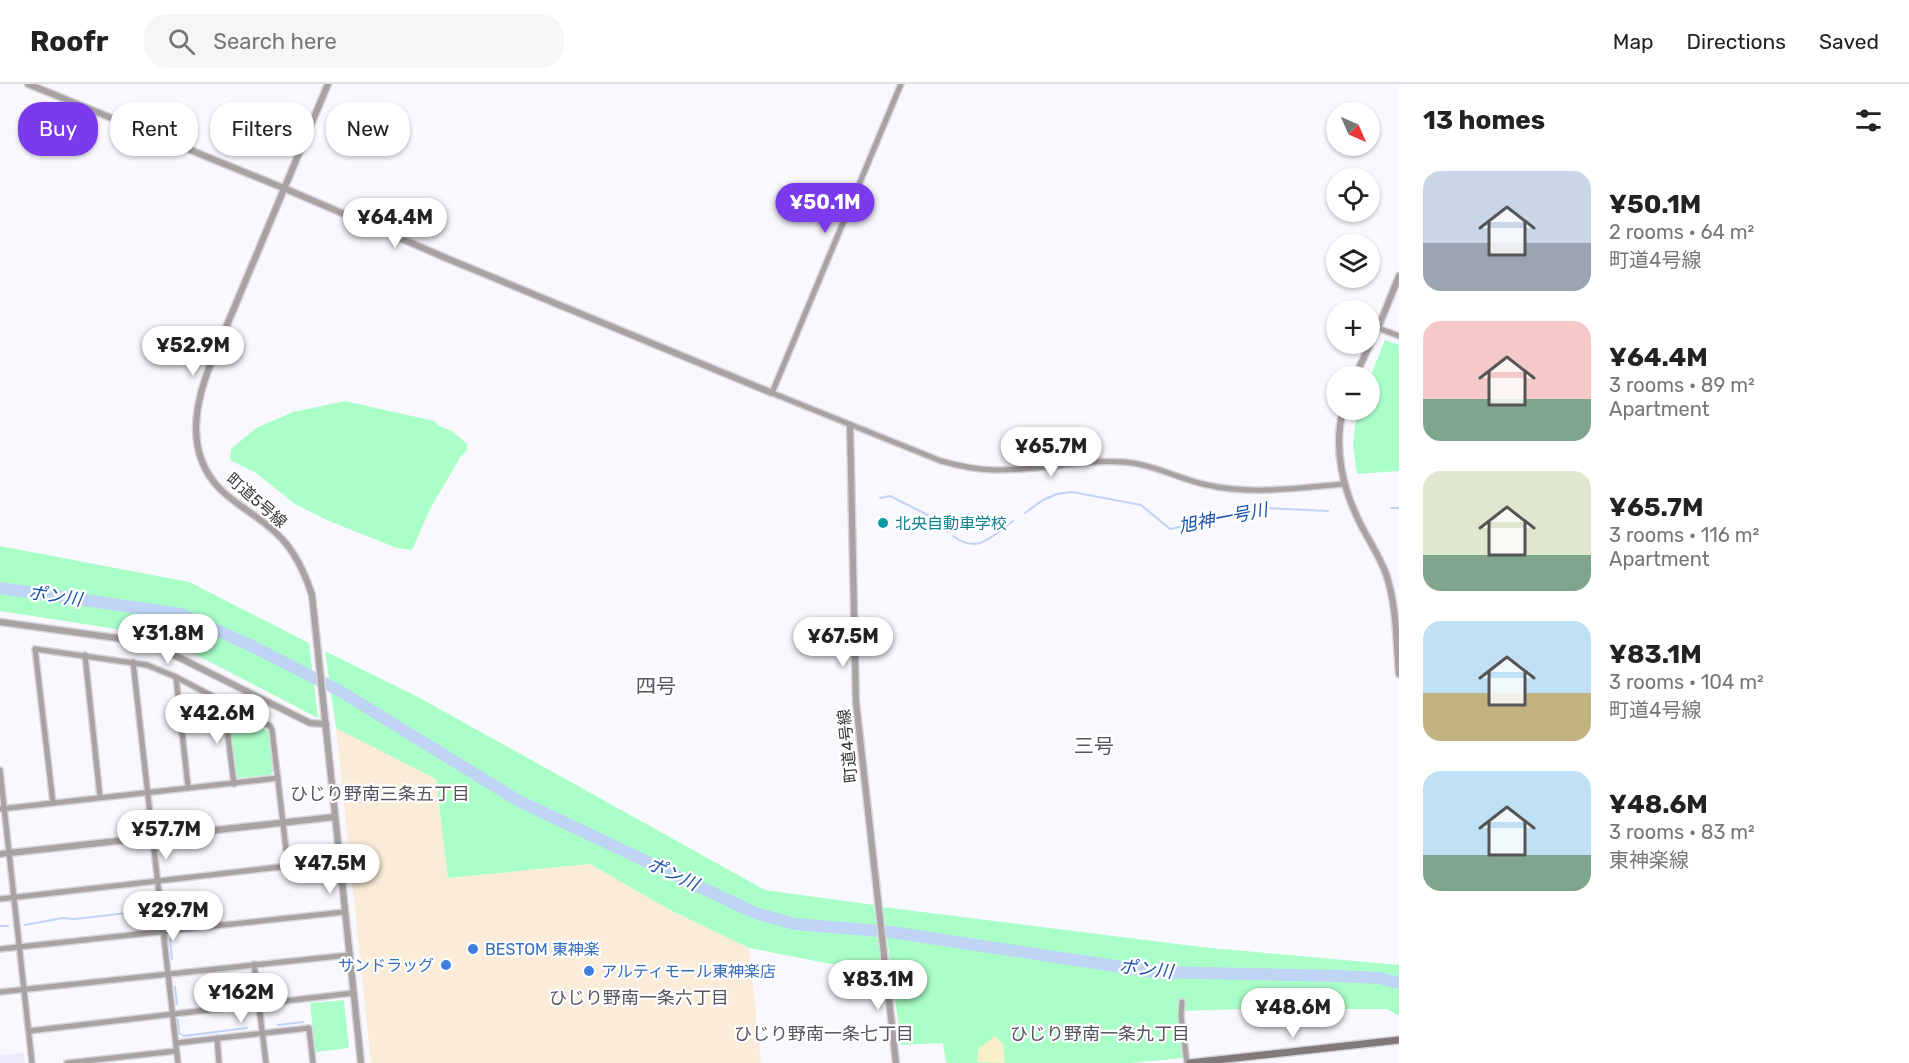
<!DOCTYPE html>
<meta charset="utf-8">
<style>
body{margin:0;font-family:Rubik,"Noto Sans JP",sans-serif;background:#f6f6f6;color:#222;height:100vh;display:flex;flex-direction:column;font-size:22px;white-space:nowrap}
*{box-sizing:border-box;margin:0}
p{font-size:20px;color:#767676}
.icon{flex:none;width:33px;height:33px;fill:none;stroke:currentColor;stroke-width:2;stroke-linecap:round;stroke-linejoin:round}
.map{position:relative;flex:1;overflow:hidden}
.drawer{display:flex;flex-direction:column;background:#fff;width:510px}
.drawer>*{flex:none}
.top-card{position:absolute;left:18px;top:18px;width:570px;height:54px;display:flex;gap:12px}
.needle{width:39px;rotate:135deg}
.controls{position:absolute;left:1326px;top:18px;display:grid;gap:12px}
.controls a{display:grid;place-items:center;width:54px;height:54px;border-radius:50%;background:#fff;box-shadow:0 2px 4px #0004;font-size:30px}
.price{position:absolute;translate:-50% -51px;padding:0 14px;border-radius:21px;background:#fff;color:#222;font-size:20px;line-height:39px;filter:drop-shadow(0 2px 3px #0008)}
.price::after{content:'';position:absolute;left:50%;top:36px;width:18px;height:14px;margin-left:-9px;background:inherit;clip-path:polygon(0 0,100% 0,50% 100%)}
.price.active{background:#7c3aed;color:#fff}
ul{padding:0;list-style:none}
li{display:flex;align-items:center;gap:18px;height:150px;padding:0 24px}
li span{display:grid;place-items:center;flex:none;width:168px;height:120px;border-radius:18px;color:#555}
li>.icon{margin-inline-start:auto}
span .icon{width:72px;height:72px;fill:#fffc;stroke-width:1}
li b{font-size:26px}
h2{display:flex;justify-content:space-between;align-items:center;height:72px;padding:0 24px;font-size:26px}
.pill{padding:0 21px;border-radius:24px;background:#fff;box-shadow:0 2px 4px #0004;font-size:21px;line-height:54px}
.pill.active{background:#7c3aed;color:#fff}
header{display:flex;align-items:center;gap:36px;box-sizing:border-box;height:84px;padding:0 30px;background:#fff;border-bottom:2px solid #e0e0e0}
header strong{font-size:28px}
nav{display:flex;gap:33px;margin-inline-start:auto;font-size:21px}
.search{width:420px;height:54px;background:#f6f6f6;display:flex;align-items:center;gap:15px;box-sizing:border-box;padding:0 21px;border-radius:24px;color:#767676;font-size:22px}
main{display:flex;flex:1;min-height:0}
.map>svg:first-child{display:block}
</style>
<header>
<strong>Roofr</strong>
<div class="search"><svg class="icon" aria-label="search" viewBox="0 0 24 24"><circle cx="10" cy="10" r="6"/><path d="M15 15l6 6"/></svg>Search here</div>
<nav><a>Map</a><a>Directions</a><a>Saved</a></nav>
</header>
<main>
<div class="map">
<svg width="1399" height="979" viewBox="0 0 1399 979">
<rect width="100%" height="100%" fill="#f9f8fe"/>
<polygon fill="#fbecd9" points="336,644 436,694 448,794 590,780 668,825 749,864 761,979 371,979"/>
<polygon fill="#efeafb" points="24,969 25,979 0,979 0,971"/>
<g fill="#aafec8">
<polygon points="1385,256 1399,261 1399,387 1357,390 1353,361 1357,326 1370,326 1370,293"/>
<polygon points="345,317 434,337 439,342 452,347 467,360 467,366 461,372 430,425 412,466 397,464 329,437 295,420 256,389 230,376 231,365 256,344 293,328"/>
<polygon points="0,462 189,498 309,559 318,634 183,564 136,548 0,527"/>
<polygon points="325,567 418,613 765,806 874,821 881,881 831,880 749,864 668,825 590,780 448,794 436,695 336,644"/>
<polygon points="234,629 269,648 274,686 270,691 236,694 229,632"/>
<polygon points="883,823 1201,863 1399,881 1399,932 1387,925 1242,925 1178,927 1183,974 1131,979 946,979 943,959 901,961"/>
<polygon points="344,916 349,964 315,968 310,919"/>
</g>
<polygon fill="#f9efca" points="995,952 1003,960 1005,979 977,978 978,965"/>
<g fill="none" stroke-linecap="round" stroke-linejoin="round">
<g stroke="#bfd3f4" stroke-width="2">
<polyline points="880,414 890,412 926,430 948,448"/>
<polyline points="1391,424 1399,424"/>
<polyline points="1025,429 1043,416 1057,410 1072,408 1141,421 1170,445 1266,424 1328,427"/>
<path d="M 953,452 C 978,471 992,452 1013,437"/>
<polyline points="166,825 167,837"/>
<polyline points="25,841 62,834 75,835 153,826"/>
<polyline points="0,842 8,842"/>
<polyline points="170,855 172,875"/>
<polyline points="175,903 177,920"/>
<polyline points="178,936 179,949 184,952 247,944"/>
<polyline points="278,941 303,938"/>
</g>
<polyline stroke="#bfd3f4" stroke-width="12" points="0,504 181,530 254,563 340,607 519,717 755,829 795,840 891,848 1154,888 1339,892 1379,894 1399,899"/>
<g stroke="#d6d5db" stroke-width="8">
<g id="minor">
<path d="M 901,0 L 772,309 L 941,377 C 959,382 976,386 995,386 C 1038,387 1081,375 1123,378 C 1153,380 1179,395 1207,401 C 1252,411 1299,404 1344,400"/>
<polyline points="1378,244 1399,252"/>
<polyline points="85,571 100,713"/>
<polyline points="133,578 178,979"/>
<polyline points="176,593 188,703"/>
<polyline points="224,620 234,700"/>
<polyline points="0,686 32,979"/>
<polyline points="0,725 278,694"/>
<polyline points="0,815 288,782 272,646 270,642 176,593 147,581 35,565 53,719"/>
<polyline points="0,865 344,828"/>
<polyline points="254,880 266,979"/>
<polyline points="0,908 349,871"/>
<polyline points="1182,918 1181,932 1187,979"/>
<polyline points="29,947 353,909"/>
<polyline points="217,954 219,979"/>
<polyline points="176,959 309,944 313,979"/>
<polyline points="67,979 176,967"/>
</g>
</g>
<g stroke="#d6d5db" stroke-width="9">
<g id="tertiary">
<polyline points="28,0 286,105 446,174 772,309"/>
<path d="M 328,0 L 209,284 C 194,324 186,370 220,405 C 236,421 258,432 275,448 C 294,465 304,487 312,511 L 361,979"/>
<polyline points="1355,292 1378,244 1399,192"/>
<path d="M 1343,326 C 1333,365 1343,406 1361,441 C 1369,457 1380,473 1386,490 C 1397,522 1396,557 1399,590"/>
<polyline points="850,341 856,618 896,979"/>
<polyline points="0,538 138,557 160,564 310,639 326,640"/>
<polyline points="0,770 334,733"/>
</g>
</g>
<g stroke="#d6d5db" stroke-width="10">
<polyline id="secondary" points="1190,979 1399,956"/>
</g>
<use href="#minor" stroke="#a8a2a2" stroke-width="5"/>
<use href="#tertiary" stroke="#a8a2a2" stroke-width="6"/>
<use href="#secondary" stroke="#817979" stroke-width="7"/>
</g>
<circle fill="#0f9aa8" stroke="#fff" stroke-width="2" cx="883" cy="439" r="6"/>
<g fill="#3f7fe0" stroke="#fff" stroke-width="2">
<circle cx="473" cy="865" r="6"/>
<circle cx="446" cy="881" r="6"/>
<circle cx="589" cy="887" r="6"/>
</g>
<g text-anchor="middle" stroke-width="4.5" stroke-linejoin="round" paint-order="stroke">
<g font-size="16" fill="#37363a" stroke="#fff">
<text transform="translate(257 416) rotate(41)" y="6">町道5号線</text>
<text transform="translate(847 662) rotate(-96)" y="6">町道4号線</text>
</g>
<g font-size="16" fill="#0d838f" stroke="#fff" text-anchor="start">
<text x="895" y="445">北央自動車学校</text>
</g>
<g font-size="16" fill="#366cbe" stroke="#fff" text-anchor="start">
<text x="485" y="871">BESTOM 東神楽</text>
<text x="434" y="887" text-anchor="end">サンドラッグ</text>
<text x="601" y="893">アルティモール東神楽店</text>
</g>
<g font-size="18" font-style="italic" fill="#1951ab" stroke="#fff">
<text transform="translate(1223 434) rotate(-11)" y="6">旭神一号川</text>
<text transform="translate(55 512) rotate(8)" y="6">ポン川</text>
<text transform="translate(673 790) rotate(25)" y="6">ポン川</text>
<text transform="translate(1146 885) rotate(6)" y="6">ポン川</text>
</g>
<g font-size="18" fill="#58555e" stroke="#fff">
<text x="380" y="716">ひじり野南三条五丁目</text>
<text x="639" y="920">ひじり野南一条六丁目</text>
<text x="824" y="956">ひじり野南一条七丁目</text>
<text x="1100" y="956">ひじり野南一条九丁目</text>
</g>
<g font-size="20" fill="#58555e" stroke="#fff">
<text x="656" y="609">四号</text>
<text x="1094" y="669">三号</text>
</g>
</g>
</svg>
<div class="controls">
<a><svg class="needle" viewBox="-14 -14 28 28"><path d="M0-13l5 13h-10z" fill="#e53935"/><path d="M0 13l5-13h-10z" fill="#767676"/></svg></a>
<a><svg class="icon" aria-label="locate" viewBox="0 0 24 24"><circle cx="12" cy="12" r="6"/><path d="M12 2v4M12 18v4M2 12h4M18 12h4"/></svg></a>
<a><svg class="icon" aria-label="layers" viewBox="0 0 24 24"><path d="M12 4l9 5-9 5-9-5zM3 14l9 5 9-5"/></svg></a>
<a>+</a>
<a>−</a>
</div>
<b class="price active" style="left:825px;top:150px">¥50.1M</b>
<b class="price" style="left:395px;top:165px">¥64.4M</b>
<b class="price" style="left:193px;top:293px">¥52.9M</b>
<b class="price" style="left:1051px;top:394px">¥65.7M</b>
<b class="price" style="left:168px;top:581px">¥31.8M</b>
<b class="price" style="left:843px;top:584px">¥67.5M</b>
<b class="price" style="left:217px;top:661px">¥42.6M</b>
<b class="price" style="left:166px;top:777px">¥57.7M</b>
<b class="price" style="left:330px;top:811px">¥47.5M</b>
<b class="price" style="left:173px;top:858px">¥29.7M</b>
<b class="price" style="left:878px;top:927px">¥83.1M</b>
<b class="price" style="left:241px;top:940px">¥162M</b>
<b class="price" style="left:1293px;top:955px">¥48.6M</b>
<div class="top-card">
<a class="pill active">Buy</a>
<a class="pill">Rent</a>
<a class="pill">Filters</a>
<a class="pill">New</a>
</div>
</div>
<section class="drawer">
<h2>13 homes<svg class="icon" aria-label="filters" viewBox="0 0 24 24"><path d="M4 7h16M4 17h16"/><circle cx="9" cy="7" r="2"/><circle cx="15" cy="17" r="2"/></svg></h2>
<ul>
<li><span style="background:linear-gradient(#c9d6e8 60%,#9aa5b1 0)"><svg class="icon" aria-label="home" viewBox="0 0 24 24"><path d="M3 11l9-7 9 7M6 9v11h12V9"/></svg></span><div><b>¥50.1M</b><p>2 rooms · 64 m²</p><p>町道4号線</p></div></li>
<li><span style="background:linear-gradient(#f6c9c9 65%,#7fa58c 0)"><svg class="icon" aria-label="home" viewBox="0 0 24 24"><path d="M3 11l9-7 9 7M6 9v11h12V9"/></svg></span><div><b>¥64.4M</b><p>3 rooms · 89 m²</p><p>Apartment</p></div></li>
<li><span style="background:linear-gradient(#dfe7d0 70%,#7fa58c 0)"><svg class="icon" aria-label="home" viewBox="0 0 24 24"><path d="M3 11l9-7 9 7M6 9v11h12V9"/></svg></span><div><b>¥65.7M</b><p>3 rooms · 116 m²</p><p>Apartment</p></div></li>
<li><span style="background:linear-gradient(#bfe0f5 60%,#c2b280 0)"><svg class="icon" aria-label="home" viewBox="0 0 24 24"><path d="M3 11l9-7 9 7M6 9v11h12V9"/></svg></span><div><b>¥83.1M</b><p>3 rooms · 104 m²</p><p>町道4号線</p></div></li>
<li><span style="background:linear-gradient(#bfe0f5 70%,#7fa58c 0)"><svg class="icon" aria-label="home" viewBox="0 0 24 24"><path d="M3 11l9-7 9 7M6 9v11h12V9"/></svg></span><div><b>¥48.6M</b><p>3 rooms · 83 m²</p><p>東神楽線</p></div></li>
</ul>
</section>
</main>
